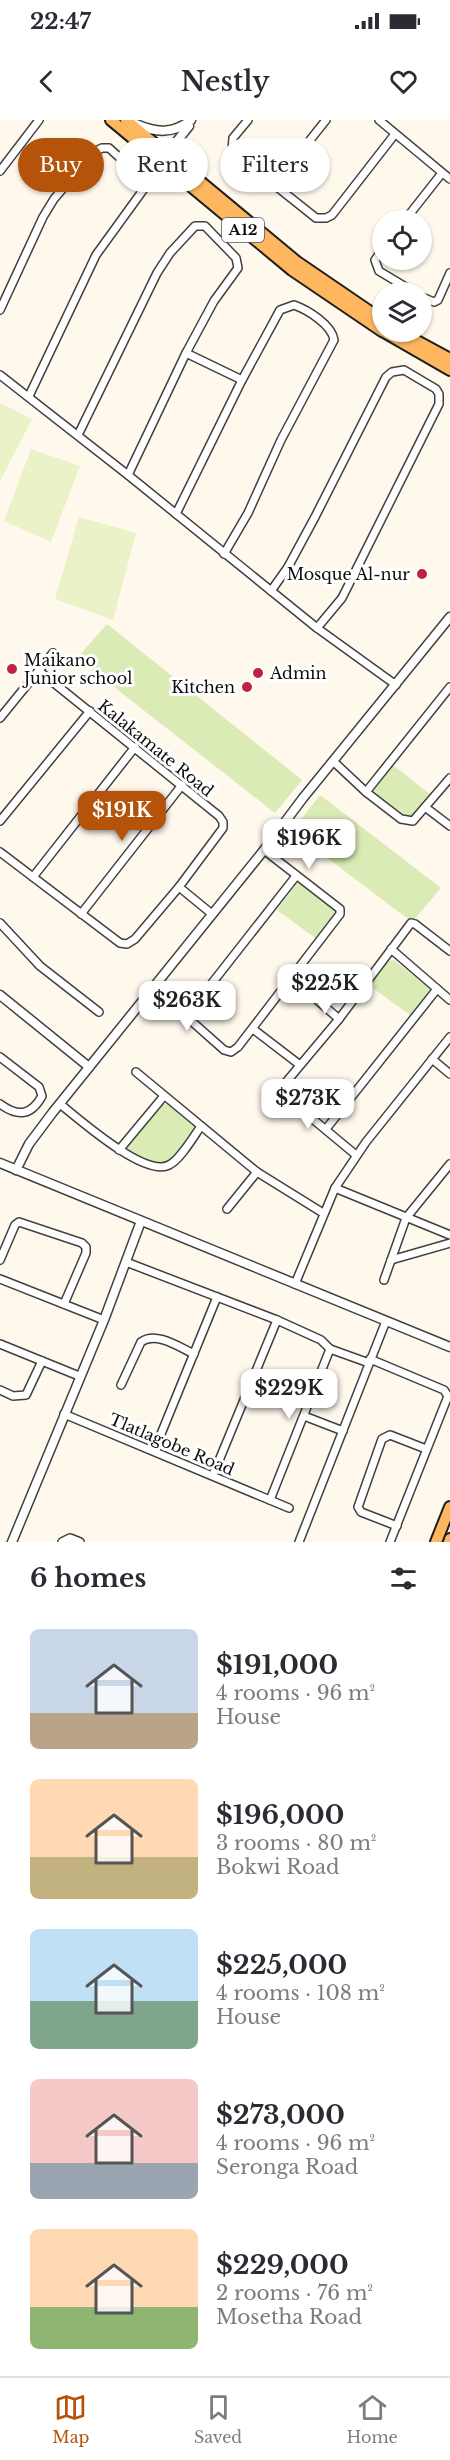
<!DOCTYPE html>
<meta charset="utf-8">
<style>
body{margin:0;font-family:"Libre Baskerville",serif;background:#f7f7f7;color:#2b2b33;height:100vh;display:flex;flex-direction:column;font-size:22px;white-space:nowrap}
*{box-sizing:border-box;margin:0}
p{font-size:20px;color:#7c7c81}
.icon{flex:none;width:33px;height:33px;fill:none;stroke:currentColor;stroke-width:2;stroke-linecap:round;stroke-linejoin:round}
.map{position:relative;height:1422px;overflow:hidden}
.side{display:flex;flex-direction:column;background:#fff;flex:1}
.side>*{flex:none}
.top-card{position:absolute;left:18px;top:18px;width:414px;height:54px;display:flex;gap:12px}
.buttons{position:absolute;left:372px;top:90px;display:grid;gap:12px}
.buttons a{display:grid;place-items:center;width:60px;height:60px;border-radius:50%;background:#fff;box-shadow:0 2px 4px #0004;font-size:30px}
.price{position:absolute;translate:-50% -51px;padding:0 14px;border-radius:12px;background:#fff;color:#222;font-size:20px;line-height:39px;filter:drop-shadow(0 2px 3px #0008)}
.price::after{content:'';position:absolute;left:50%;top:36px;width:18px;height:14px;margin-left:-9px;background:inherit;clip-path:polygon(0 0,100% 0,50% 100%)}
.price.selected{background:#b45309;color:#fff}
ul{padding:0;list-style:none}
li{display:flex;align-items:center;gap:18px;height:150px;padding:0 30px}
li span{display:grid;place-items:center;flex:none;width:168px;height:120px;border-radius:9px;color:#555}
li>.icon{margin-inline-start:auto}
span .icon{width:72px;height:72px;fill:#fffc;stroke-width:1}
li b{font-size:26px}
h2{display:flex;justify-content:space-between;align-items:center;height:72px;padding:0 30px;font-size:26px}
.pill{padding:0 21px;border-radius:27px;background:#fff;box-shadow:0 2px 4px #0004;font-size:21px;line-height:54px}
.pill.selected{background:#b45309;color:#fff}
.status{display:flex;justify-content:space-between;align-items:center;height:42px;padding:0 30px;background:#fff;direction:ltr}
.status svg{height:16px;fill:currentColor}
header{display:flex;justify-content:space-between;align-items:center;height:78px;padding:0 30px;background:#fff;font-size:27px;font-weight:600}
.tabs{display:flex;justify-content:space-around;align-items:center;height:84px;border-top:2px solid #e1e1e2;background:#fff;font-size:16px;color:#7c7c81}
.tabs a{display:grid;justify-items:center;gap:3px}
.tabs .selected{color:#b45309}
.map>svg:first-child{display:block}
</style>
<div class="status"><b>22:47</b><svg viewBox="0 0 49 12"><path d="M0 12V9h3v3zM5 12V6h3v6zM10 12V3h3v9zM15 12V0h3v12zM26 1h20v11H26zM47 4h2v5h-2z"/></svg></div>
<header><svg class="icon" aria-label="back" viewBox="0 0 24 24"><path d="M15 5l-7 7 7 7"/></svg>Nestly<svg class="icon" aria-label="heart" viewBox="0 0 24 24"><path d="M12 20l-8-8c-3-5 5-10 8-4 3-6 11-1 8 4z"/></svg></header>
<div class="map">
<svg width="450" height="1422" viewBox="0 0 450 1422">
<rect width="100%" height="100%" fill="#fff8ed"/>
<g fill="#dbebb5">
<polygon points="107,504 302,660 275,693 77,538"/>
<polygon points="393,645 431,675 414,699 410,699 373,671"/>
<polygon points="320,675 441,768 412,802 292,711"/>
<polygon points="298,762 336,791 318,820 277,790"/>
<polygon points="394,840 431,870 410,895 370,866 389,841"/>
<path d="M 163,983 L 169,985 L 198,1007 C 170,1039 168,1059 124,1028 Z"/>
</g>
<g fill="#ebf2c7">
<polygon points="0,283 32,299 0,361"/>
<polygon points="31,329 80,346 51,422 4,401"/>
<polygon points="79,397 136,413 113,500 55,479"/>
</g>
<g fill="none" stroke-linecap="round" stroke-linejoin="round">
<g stroke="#404040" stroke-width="10">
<g id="minor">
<polyline points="248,0 233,18 232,31 316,98 326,98 332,95 395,14"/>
<polyline points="379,0 450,59"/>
<polyline points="0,51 39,0"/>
<polyline points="275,64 326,0"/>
<polyline points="405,100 442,53"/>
<polyline points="382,130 375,140 379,151 414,172"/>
<polyline points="422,177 434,182 438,180 450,153"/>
<polyline points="0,190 43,97 54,79 94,32 102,28 109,28 141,57 146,66 96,135 29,276"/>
<polyline points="186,233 242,260"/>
<polyline points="0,255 128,355 317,508 396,565"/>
<polyline points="78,315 157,153 170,133 195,106 205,106 236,138 238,148 214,181 186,233 128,355"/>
<path d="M 176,394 L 242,260 L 280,190 L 294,185 C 308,190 332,205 334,220 L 281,320 L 248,393 L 224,434"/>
<polyline points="271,471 288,447 315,397 386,257 392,252 404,250 436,269 439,274 439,284 342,478 317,508"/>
<polyline points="0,598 53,533"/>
<polyline points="333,641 366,672 401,699 413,701 450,658"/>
<polyline points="366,672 450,567"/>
<polyline points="425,687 450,706"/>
<polyline points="0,701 90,591"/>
<polyline points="0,732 120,823 127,824 135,819 179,767 223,708 223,702 219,696 39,551"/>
<polyline points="33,757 135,627"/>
<polyline points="179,767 212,794"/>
<polyline points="81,794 182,665"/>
<polyline points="0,803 40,846 99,892"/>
<polyline points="391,829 450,880"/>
<polyline points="292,858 339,899"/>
<polyline points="153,867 224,930 231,932 238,927 340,794 340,789 264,730"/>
<polyline points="187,895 296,756"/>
<polyline points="253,909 300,945"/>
<path d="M 0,937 L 39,967 L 42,976 C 31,996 18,997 0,984"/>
<polyline points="432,939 450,954"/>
<polyline points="136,952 257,1052 323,1093"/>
<path d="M 60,984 C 79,999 145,1058 169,1045 C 180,1040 194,1016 201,1006"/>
<polyline points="326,1009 437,869"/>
<polyline points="119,1030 164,976"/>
<polyline points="356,1035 285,976 282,967 339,899 411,803 415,804 450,831"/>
<polyline points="335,1068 450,1115"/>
<polyline points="227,1089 257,1052"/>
<polyline points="0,1140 15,1105 19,1102 82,1123 86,1127 86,1133 64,1184"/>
<polyline points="391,1140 450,1123"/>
<polyline points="126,1142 277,1200 321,1220 330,1229 369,1243"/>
<polyline points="0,1159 104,1200"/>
<polyline points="384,1160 406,1098 450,1044"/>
<polyline points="295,1164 335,1068 366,1022 450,917"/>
<polyline points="0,1224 79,1256"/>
<polyline points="370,1239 444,1270 448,1276 390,1422"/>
<path d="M 121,1265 L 141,1222 C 156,1211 179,1227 194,1234"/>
<polyline points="0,1270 13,1276 26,1275 42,1241"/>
<polyline points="64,1294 289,1388"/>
<polyline points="304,1296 343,1311"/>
<polyline points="154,1331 217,1177"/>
<polyline points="213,1355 277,1200"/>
<polyline points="270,1380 330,1229"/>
<polyline points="397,1406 361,1392 358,1387 382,1319 390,1315 426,1329"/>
<polyline points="62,1422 70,1418 80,1422"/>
<polyline points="299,1422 386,1201"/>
</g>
</g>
<g stroke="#404040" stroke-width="11">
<g id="tertiary">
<path d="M 136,4 C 156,13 173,14 191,0"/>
<polyline points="170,38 173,26 189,6"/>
<polyline points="0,875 89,947"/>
<polyline points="0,1043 450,1227"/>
<polyline points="16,1050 29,1024 53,992 264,730 303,678 450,497"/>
<polyline points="12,1422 104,1200 141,1101"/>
</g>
</g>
<g stroke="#1e1e1e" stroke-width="14">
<g id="primary">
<polyline points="111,0 292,150 382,211"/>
<polyline points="126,0 297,142 382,200"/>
<polyline points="384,212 450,250"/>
<polyline points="400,212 450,239"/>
<polyline points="436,1422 450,1387"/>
<polyline points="449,1422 450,1419"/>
</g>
</g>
<use href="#minor" stroke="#fff" stroke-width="7"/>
<use href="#tertiary" stroke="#fff" stroke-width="8"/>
<use href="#primary" stroke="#feb75e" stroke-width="10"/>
</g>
<g fill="#c21f47" stroke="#fff" stroke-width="2">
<circle cx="422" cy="454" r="6"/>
<circle cx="12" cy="549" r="6"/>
<circle cx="258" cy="553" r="6"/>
<circle cx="247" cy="567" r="6"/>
</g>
<g text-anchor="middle" stroke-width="6" stroke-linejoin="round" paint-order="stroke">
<rect fill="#fff" stroke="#565656" stroke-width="1.5" x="222" y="98" width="42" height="24" rx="4.5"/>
<g font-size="15" font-weight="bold" fill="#0d0d0d">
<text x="243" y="115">A12</text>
</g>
<g font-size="16" fill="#0d0d0d" stroke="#fff" text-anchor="end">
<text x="410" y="460">Mosque Al-nur</text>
<text x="24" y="546" text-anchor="start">Maikano<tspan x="24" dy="18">Junior school</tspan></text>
<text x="270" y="559" text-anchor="start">Admin</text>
<text x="235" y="573">Kitchen</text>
</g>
<g font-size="16" fill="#0d0d0d" stroke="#fff">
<text transform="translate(156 628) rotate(39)" y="6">Kalakamate Road</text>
<text transform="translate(172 1324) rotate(23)" y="6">Tlatlagobe Road</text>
</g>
</g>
</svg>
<div class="buttons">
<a><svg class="icon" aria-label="locate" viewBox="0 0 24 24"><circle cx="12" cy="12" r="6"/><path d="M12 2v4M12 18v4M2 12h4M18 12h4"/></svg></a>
<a><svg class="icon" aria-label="layers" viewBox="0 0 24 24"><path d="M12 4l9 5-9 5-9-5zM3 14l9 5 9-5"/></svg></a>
</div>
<b class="price selected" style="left:122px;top:722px">$191K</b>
<b class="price" style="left:309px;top:750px">$196K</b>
<b class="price" style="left:325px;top:895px">$225K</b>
<b class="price" style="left:187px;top:912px">$263K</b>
<b class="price" style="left:308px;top:1010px">$273K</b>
<b class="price" style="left:289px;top:1300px">$229K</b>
<div class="top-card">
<a class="pill selected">Buy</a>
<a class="pill">Rent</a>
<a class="pill">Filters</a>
</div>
</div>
<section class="side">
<h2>6 homes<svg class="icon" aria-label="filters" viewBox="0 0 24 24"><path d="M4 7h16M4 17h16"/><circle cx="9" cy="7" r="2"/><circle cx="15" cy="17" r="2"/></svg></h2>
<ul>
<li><span style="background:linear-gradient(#c9d6e8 70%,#b9a48a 0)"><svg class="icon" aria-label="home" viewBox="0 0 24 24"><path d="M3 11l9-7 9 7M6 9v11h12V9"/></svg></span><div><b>$191,000</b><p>4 rooms · 96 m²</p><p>House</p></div></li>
<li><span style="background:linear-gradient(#ffd9b3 65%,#c2b280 0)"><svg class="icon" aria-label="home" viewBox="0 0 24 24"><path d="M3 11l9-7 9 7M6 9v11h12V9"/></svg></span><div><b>$196,000</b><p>3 rooms · 80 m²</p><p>Bokwi Road</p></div></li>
<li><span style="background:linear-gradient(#bfe0f5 60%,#7fa58c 0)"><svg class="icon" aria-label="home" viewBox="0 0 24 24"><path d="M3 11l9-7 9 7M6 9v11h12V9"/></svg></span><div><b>$225,000</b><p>4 rooms · 108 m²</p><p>House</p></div></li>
<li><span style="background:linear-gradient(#f6c9c9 70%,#9aa5b1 0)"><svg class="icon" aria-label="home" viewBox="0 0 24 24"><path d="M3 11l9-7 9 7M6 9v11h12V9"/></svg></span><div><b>$273,000</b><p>4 rooms · 96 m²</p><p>Seronga Road</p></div></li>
<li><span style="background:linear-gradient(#ffd9b3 65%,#8fb573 0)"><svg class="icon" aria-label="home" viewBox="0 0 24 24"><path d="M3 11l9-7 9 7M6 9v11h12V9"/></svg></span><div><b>$229,000</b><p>2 rooms · 76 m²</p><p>Mosetha Road</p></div></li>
</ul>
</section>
<nav class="tabs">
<a class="selected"><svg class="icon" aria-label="map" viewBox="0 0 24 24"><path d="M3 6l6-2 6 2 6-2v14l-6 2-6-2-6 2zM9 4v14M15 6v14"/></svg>Map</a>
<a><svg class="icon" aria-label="saved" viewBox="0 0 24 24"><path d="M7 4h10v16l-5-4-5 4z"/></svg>Saved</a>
<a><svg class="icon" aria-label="home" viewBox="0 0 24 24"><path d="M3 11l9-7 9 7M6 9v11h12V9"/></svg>Home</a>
</nav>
